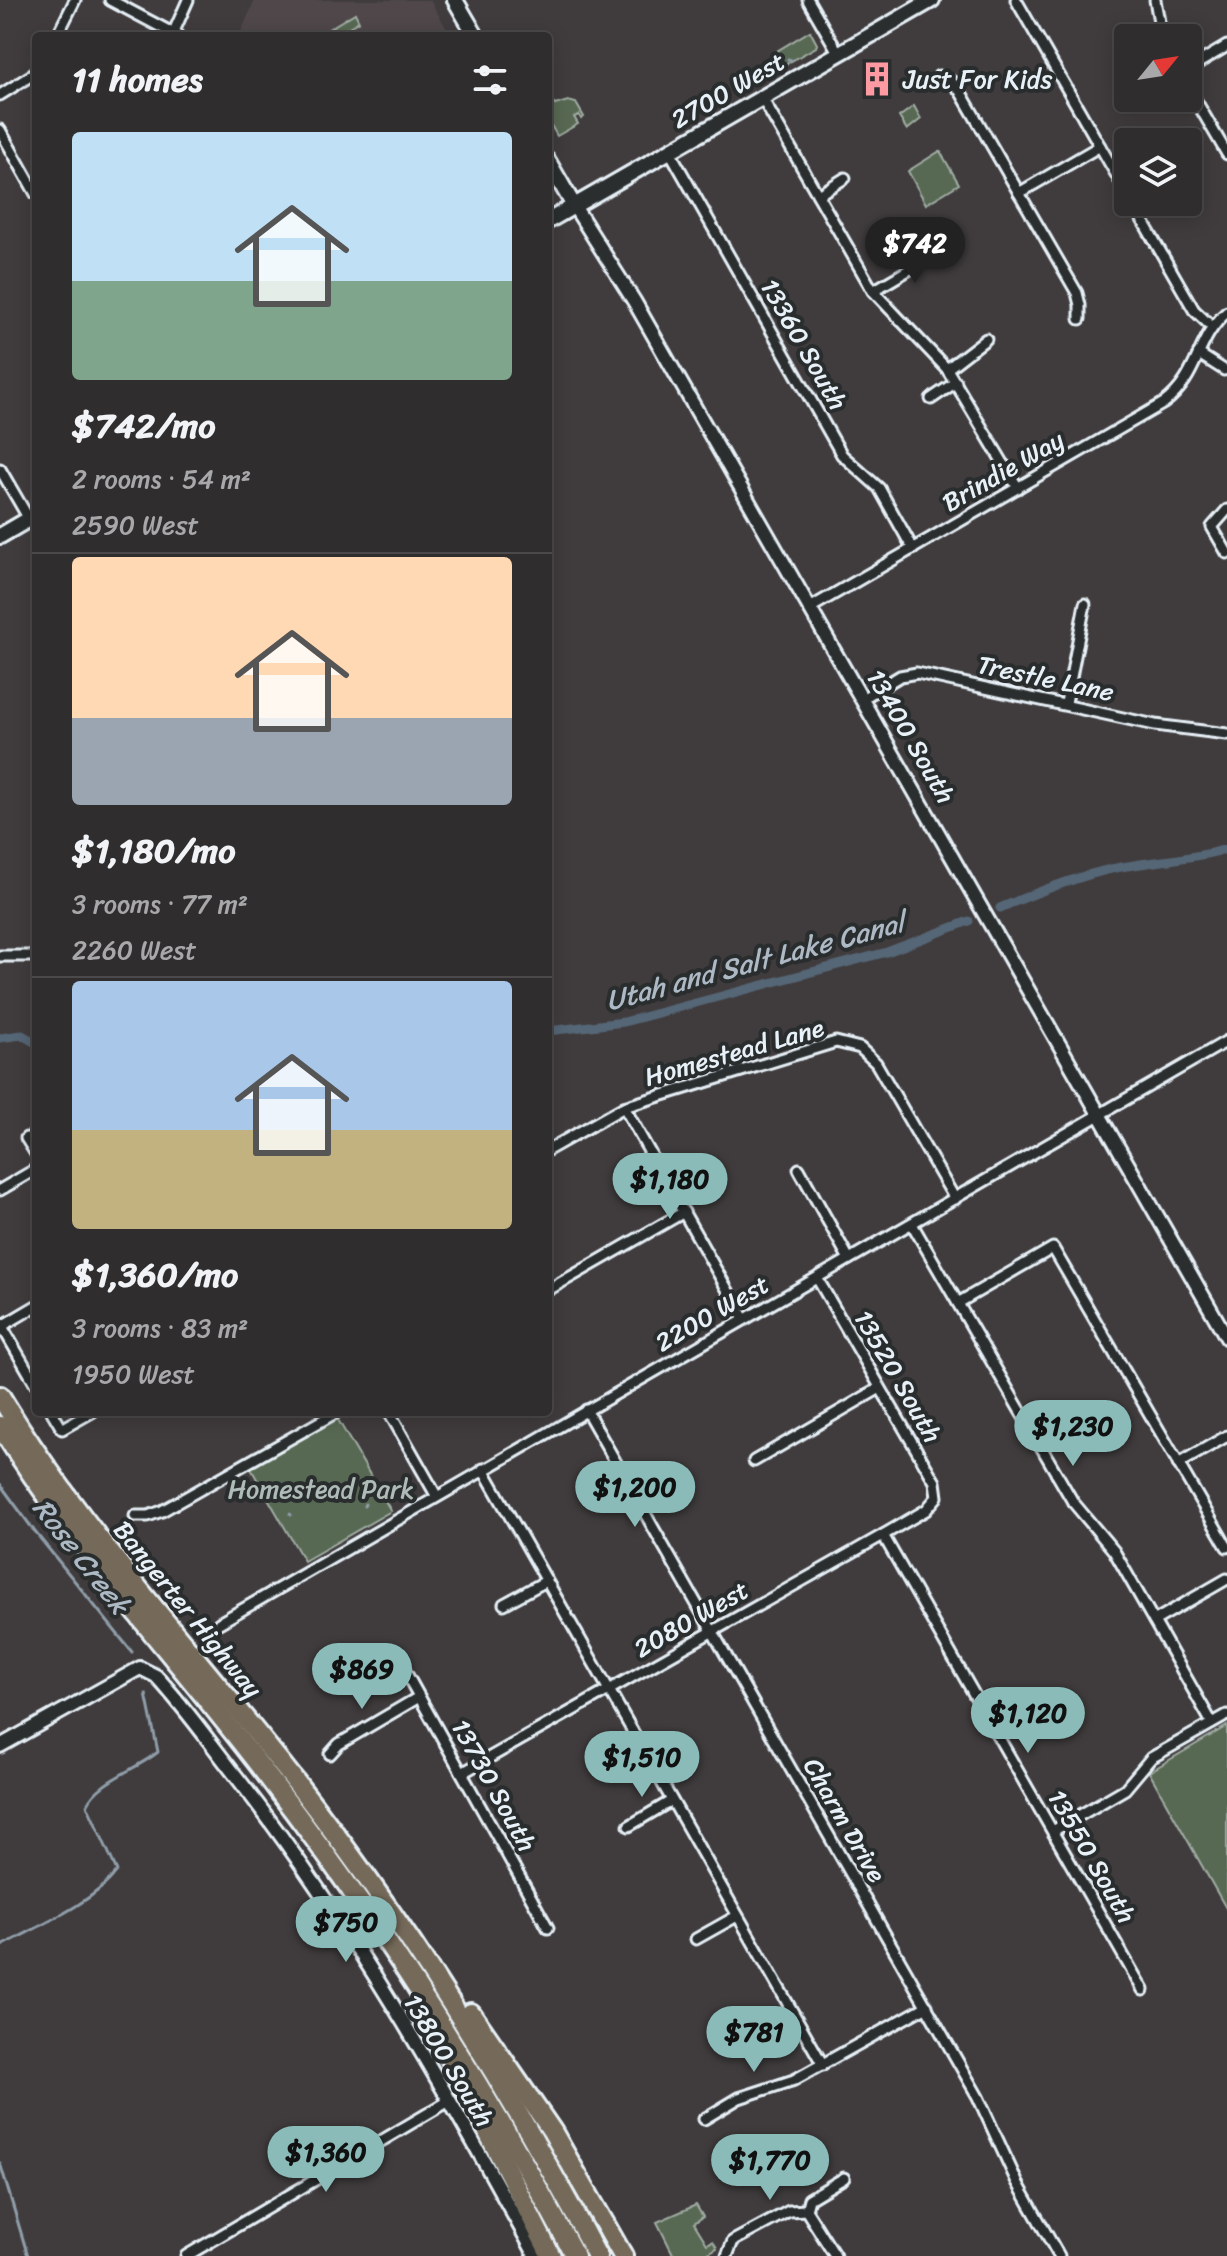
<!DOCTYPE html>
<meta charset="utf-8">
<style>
body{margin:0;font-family:Sriracha,sans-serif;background:#3c393a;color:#f1f3f6;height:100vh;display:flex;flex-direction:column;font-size:30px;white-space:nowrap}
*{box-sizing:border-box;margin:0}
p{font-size:26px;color:#a8a8aa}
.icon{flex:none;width:44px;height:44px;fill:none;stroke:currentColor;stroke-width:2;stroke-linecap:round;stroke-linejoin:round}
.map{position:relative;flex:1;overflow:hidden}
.details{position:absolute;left:32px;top:32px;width:520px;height:1384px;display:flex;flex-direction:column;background:#302d2e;border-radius:8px;box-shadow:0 4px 20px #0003,0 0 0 2px #4b494a}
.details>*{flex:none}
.needle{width:52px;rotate:60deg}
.fabs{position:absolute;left:1114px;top:24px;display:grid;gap:16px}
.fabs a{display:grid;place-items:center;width:88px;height:88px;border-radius:8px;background:#302d2e;box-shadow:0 4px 20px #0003,0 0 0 2px #4b494a;font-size:40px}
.price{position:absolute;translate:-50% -68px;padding:0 18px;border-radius:28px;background:#8bbbb9;color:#111;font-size:26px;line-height:52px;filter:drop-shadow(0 2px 4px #0008)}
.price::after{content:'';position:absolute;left:50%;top:48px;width:24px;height:18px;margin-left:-12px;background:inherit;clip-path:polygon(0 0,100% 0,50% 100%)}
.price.selected{background:#222;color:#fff}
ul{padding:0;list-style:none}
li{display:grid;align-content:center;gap:16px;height:424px;padding:0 40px}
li+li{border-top:2px solid #4b494a}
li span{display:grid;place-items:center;height:248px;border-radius:8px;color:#555}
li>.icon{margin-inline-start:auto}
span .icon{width:144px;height:144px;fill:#fffc;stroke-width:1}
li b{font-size:34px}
h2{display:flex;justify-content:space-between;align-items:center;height:96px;padding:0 40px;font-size:34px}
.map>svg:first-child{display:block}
</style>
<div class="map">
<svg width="1227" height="2256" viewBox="0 0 1227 2256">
<rect width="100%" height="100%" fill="#403c3d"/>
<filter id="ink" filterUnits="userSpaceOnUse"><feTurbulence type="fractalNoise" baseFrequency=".0125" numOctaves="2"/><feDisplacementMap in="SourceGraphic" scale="16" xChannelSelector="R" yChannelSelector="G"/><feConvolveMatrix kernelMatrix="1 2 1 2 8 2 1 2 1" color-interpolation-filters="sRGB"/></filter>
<g filter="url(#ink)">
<polygon fill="#504748" points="255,0 430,0 451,36 239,36"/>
<g fill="#596952" stroke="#a0ada5" stroke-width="2">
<polygon points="355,13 359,21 337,34 333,28 336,35 340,36 317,36"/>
<polygon points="810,31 817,44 816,47 784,65 777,51"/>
<polygon points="548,97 555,105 568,101 576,103 584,117 581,119 579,115 574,117 578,124 557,136 548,120"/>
<polygon points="914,106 921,119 907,130 899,117"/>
<polygon points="940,151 959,184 926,204 908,171"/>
<polygon points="337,1418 391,1511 304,1561 250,1467"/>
<polygon points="1227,1726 1227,1910 1149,1772"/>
<polygon points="696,2205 703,2217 694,2223 707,2244 713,2241 717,2248 703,2256 674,2256 657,2222"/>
</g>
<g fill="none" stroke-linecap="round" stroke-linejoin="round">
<g stroke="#8f9eaa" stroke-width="3">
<polyline points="788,59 791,60"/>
<polyline points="0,1484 35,1532 132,1652"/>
<polyline points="364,1506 365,1504"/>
<polyline points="290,1514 291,1515"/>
<path d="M 0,1947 C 36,1927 93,1904 117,1871 L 87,1805 C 99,1780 136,1770 158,1752 L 146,1694"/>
<polyline points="0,2163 28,2256"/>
</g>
<g stroke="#546676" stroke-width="9">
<path d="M 1000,908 C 1037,892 1072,878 1111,869 C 1150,861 1189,860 1227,849"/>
<polyline points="548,1031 624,1022 887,952 969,921"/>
<polyline points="0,1038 22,1035 36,1043"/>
</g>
<g stroke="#e8f1f8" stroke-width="15">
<g id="minor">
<polyline points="110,0 178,36"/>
<polyline points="808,0 839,54"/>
<polyline points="1016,0 1128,195"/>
<polyline points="1155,0 1162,38"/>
<polyline points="57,36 75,0"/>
<polyline points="172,36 188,0"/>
<polyline points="1188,69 1227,46"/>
<polyline points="939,76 951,81 960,91 1077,293 1080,305 1080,319"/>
<polyline points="1188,87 1227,154"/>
<polyline points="0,95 32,75 36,70"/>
<polyline points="762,98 873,291 947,369 1018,488"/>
<polyline points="0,130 36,194"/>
<polyline points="670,152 842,455 879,488 913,549"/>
<polyline points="1019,193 1100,146"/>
<polyline points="818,195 845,178"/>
<polyline points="1132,202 1194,310 1212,327"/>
<polyline points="873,291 917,265 933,249"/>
<polyline points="1199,354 1224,370"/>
<polyline points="947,369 986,339"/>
<polyline points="931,399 956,382"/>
<polyline points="0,469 29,519"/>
<polyline points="1227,510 1212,527 1227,553"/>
<path d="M 810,608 L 1164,403 C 1200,376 1195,339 1227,312"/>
<polyline points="862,699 900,676 917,673 1155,725 1227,734"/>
<polyline points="1066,703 1085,604"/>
<polyline points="0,956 36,956"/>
<polyline points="624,1107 744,1319"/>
<polyline points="26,1138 36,1154"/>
<polyline points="548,1150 624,1107 836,1042 860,1048 876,1063 955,1199"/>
<polyline points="799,1169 849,1259"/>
<polyline points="0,1190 36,1169"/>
<polyline points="912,1224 1073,1502 1114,1551 1212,1723"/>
<polyline points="548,1290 684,1212"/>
<polyline points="958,1303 1053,1248 1227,1547"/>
<polyline points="0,1323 36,1385"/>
<polyline points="2,1326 36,1306"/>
<polyline points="586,1410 978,2097 1017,2182 1059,2256"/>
<polyline points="52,1412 62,1429 92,1412"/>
<polyline points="389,1412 436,1495"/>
<polyline points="754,1461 880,1388"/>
<polyline points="1178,1464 1227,1436"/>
<polyline points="483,1469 823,2065"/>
<polyline points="135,1516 148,1516 162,1511 337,1412"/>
<polyline points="883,1535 1143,1990"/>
<polyline points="504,1604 546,1581"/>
<polyline points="1154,1621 1227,1579"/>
<polyline points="219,1623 1227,1041"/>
<polyline points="401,1664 548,1928"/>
<polyline points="330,1754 339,1744 419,1697"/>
<polyline points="462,1773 883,1535 926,1510 937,1497 935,1482 817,1278"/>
<polyline points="629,1826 671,1801"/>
<polyline points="1053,1831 1125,1789 1151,1758 1227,1715"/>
<polyline points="696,1939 737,1916"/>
<polyline points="704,2119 739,2098 794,2080 927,2006"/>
<polyline points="806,2210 835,2256"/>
<polyline points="186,2256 449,2101"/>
<polyline points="727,2256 733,2241 789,2211 806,2210 809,2199 844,2178"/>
</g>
</g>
<g stroke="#e8f1f8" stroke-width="18">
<g id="tertiary">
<polyline points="574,206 634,301 1227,1338"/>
<path d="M 0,1746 L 140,1668 L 156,1676 C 185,1707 210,1743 236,1776 C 352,1925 446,2090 536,2256"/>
</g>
</g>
<g stroke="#e8f1f8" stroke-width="20">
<g id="secondary">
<polyline points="455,0 476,36"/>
<polyline points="548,161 574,206"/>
<polyline points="548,221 932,0"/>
<polyline points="0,536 36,515"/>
</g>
</g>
<g stroke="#e8f1f8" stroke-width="24">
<g id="motorway">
<path d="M 0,1396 C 84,1535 195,1653 295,1781 C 410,1929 510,2090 597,2256"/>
<path d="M 0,1426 C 79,1553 182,1663 272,1782 C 386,1931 487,2090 575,2256"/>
<polyline points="471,2013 552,2131 623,2256"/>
<polyline points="451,2060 551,2256"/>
</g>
</g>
<use href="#minor" stroke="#2a2d2e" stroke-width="9"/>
<use href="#tertiary" stroke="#2a2d2e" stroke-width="12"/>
<use href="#secondary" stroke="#2a2d2e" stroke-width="14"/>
<use href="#motorway" stroke="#746a5a" stroke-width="18"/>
</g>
</g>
<defs>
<g id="building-bare" transform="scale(2.76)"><path d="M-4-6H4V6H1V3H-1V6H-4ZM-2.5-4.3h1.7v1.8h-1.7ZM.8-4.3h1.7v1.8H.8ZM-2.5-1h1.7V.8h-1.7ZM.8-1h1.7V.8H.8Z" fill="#ff9aa2" stroke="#2a2d2e" stroke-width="2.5" paint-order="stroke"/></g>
</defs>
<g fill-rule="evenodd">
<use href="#building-bare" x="877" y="79"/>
</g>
<g text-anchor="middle" stroke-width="8" stroke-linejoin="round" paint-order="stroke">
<g font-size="26" fill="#e8f1f8" stroke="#2a2d2e" text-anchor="start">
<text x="903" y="88">Just For Kids</text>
</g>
<g font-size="26" fill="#e8f1f8" stroke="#2a2d2e">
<text transform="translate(728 90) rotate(-30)" y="9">2700 West</text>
<text transform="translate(804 344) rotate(60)" y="9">13360 South</text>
<text transform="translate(1003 471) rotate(-30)" y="9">Brindie Way</text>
<text transform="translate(1046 678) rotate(12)" y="9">Trestle Lane</text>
<text transform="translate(911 736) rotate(60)" y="9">13400 South</text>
<text transform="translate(734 1052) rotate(-16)" y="9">Homestead Lane</text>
<text transform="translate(712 1313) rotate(-30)" y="9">2200 West</text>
<text transform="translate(898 1376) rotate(60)" y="9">13520 South</text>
<text transform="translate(188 1609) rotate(51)" y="9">Bangerter Highway</text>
<text transform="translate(691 1619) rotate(-30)" y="9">2080 West</text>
<text transform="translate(494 1785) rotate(61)" y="9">13730 South</text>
<text transform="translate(845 1820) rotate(60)" y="9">Charm Drive</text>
<text transform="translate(1092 1856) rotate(60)" y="9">13550 South</text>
<text transform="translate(449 2060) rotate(59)" y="9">13800 South</text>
</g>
<g font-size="26" fill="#afbbb6" stroke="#2a2d2e">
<text x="321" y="1498">Homestead Park</text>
</g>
<g font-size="28" font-style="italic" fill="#adb9c4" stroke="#2a2d2e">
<text transform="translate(755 961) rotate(-15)" y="10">Utah and Salt Lake Canal</text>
<text transform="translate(82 1556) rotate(52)" y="10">Rose Creek</text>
</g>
</g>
</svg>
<div class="fabs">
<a><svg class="needle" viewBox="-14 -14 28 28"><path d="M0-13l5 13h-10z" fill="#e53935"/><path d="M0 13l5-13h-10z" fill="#a8a8aa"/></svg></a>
<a><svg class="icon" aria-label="layers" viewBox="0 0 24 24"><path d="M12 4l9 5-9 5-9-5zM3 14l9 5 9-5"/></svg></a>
</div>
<b class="price selected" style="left:915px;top:285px">$742</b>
<b class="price" style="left:670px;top:1221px">$1,180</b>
<b class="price" style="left:1073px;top:1468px">$1,230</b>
<b class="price" style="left:635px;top:1529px">$1,200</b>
<b class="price" style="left:362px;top:1711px">$869</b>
<b class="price" style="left:1028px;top:1755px">$1,120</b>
<b class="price" style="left:642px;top:1799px">$1,510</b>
<b class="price" style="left:346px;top:1964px">$750</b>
<b class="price" style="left:754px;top:2074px">$781</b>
<b class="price" style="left:326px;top:2194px">$1,360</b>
<b class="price" style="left:770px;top:2202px">$1,770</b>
<section class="details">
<h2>11 homes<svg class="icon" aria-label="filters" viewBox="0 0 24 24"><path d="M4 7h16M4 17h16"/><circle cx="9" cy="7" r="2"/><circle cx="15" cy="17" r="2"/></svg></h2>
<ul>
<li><span style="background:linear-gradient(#bfe0f5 60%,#7fa58c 0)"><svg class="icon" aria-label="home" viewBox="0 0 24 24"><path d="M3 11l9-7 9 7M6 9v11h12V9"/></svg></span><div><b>$742/mo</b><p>2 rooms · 54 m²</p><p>2590 West</p></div></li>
<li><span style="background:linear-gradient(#ffd9b3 65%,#9aa5b1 0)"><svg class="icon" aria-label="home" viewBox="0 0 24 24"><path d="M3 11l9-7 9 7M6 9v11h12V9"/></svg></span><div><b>$1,180/mo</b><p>3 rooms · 77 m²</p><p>2260 West</p></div></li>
<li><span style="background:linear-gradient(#a9c7e8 60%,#c2b280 0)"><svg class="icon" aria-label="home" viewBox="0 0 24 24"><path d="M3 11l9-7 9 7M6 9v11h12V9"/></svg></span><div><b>$1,360/mo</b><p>3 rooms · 83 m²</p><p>1950 West</p></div></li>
</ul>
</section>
</div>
